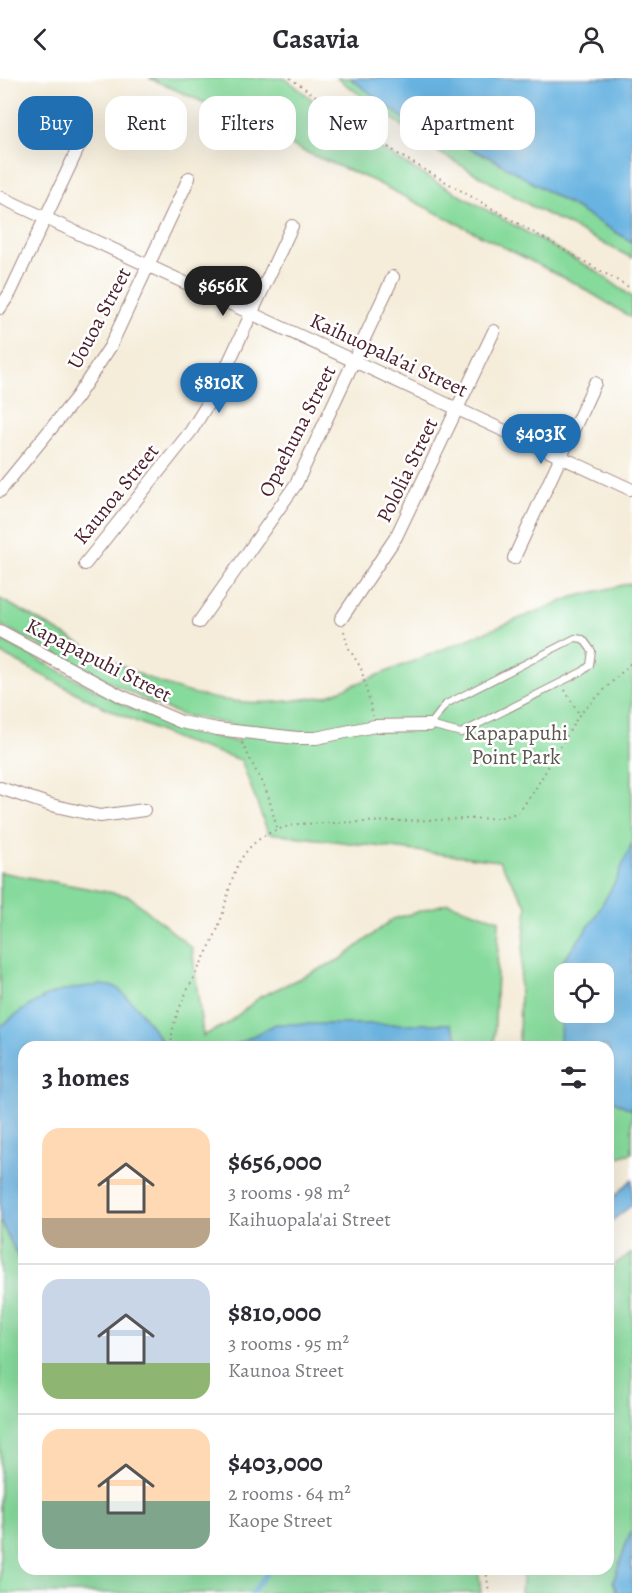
<!DOCTYPE html>
<meta charset="utf-8">
<style>
body{margin:0;font-family:Alegreya,serif;background:#f7f7f7;color:#2b2b33;height:100vh;display:flex;flex-direction:column;font-size:22px;white-space:nowrap}
*{box-sizing:border-box;margin:0}
p{font-size:20px;color:#7c7c81}
.icon{flex:none;width:33px;height:33px;fill:none;stroke:currentColor;stroke-width:2;stroke-linecap:round;stroke-linejoin:round}
.map{position:relative;flex:1;overflow:hidden}
.side{position:absolute;left:18px;top:963px;width:596px;height:534px;display:flex;flex-direction:column;background:#fff;border-radius:18px;box-shadow:0 6px 24px #0002}
.side>*{flex:none}
.top-card{position:absolute;left:18px;top:18px;width:597px;height:54px;display:flex;gap:12px}
.tools{position:absolute;left:554px;top:885px;display:grid;gap:12px}
.tools a{display:grid;place-items:center;width:60px;height:60px;border-radius:12px;background:#fff;box-shadow:0 6px 24px #0002;font-size:30px}
.price{position:absolute;translate:-50% -51px;padding:0 14px;border-radius:21px;background:#1f6fb2;color:#fff;font-size:20px;line-height:39px;filter:drop-shadow(0 2px 3px #0008)}
.price::after{content:'';position:absolute;left:50%;top:36px;width:18px;height:14px;margin-left:-9px;background:inherit;clip-path:polygon(0 0,100% 0,50% 100%)}
.price.selected{background:#222;color:#fff}
ul{padding:0;list-style:none}
li{display:flex;align-items:center;gap:18px;height:150px;padding:0 24px}
li+li{border-top:2px solid #e1e1e2}
li span{display:grid;place-items:center;flex:none;width:168px;height:120px;border-radius:18px;color:#555}
li>.icon{margin-inline-start:auto}
span .icon{width:72px;height:72px;fill:#fffc;stroke-width:1}
li b{font-size:26px}
h2{display:flex;justify-content:space-between;align-items:center;height:72px;padding:0 24px;font-size:26px}
.chip{padding:0 21px;border-radius:18px;background:#fff;box-shadow:0 6px 24px #0002;font-size:21px;line-height:54px}
.chip.selected{background:#1f6fb2;color:#fff}
header{display:flex;justify-content:space-between;align-items:center;height:78px;padding:0 24px;background:#fff;font-size:27px;font-weight:600}
.map>svg:first-child{display:block}
</style>
<header><svg class="icon" aria-label="back" viewBox="0 0 24 24"><path d="M15 5l-7 7 7 7"/></svg>Casavia<svg class="icon" aria-label="person" viewBox="0 0 24 24"><circle cx="12" cy="8" r="4"/><path d="M4 21q1-7 8-7t8 7"/></svg></header>
<div class="map">
<svg width="632" height="1515" viewBox="0 0 632 1515">
<rect width="100%" height="100%" fill="#fff"/>
<filter id="ink" filterUnits="userSpaceOnUse"><feTurbulence type="fractalNoise" baseFrequency=".0167" numOctaves="2"/><feDisplacementMap in="SourceGraphic" scale="12" xChannelSelector="R" yChannelSelector="G"/><feConvolveMatrix kernelMatrix="1 2 1 2 8 2 1 2 1" color-interpolation-filters="sRGB"/></filter>
<filter id="wash" filterUnits="userSpaceOnUse"><feTurbulence type="fractalNoise" baseFrequency=".008" numOctaves="4" result="noise"/><feDisplacementMap in="SourceGraphic" scale="24" xChannelSelector="R" yChannelSelector="G"/><feGaussianBlur stdDeviation="1.35" result="paint"/><feColorMatrix in="noise" values="0 0 0 0 0 0 0 0 0 0 0 0 0 0 0 0 0 1.4 0 .05"/><feComposite in="paint" operator="in"/></filter>
<g filter="url(#wash)">
<rect width="100%" height="100%" fill="#f5edda"/>
<g fill="#86da9b" stroke="#687c63" stroke-width="1.5">
<polygon points="149,0 285,0 355,55 424,97 596,193 632,219 632,240 576,206 374,103 303,73 248,44"/>
<polygon points="337,0 389,0 632,133 632,180 533,129 440,75"/>
<path d="M 632,505 L 632,835 L 564,896 L 564,934 L 590,969 L 519,969 L 520,903 L 527,828 L 499,783 L 268,755 L 241,682 L 179,662 L 101,628 L 0,575 L 0,561 L 132,631 L 202,656 L 238,664 L 240,648 L 182,637 L 147,623 L 0,547 L 0,521 C 77,561 154,619 244,624 C 271,626 299,622 326,618 L 573,519 Z"/>
<polygon points="0,794 129,818 192,870 203,958 227,946 260,919 341,881 393,841 448,825 499,842 494,969 24,969 24,1491 478,1491 481,1515 0,1515"/>
<polygon points="608,988 632,992 632,1075 608,1082"/>
<polygon points="632,1175 632,1515 521,1515 523,1491 608,1491 608,1200 616,1185"/>
</g>
<g fill="#68b3e1" stroke="#596986" stroke-width="1.5" fill-rule="evenodd">
<polygon points="350,0 632,0 632,164 493,81 407,43"/>
<path d="M 632,765 L 632,1032 L 608,1020 L 608,969 L 560,969 L 562,884 L 592,844 L 616,802 ZM 564,896 L 603,896 L 603,934 L 564,934 Z"/>
<path d="M 102,907 L 116,909 L 138,930 L 166,969 L 24,969 L 24,1192 L 0,1142 L 0,949 C 36,920 55,910 102,907 Z"/>
<polygon points="276,946 450,946 463,969 231,969"/>
<polygon points="632,1101 632,1127 608,1146 608,1125"/>
<polygon points="632,1455 632,1515 617,1515 613,1504 629,1457"/>
</g>
<g fill="none" stroke-linecap="round" stroke-linejoin="round">
<polyline stroke="#68b3e1" stroke-width="4" points="252,1515 270,1491"/>
</g>
</g>
<g filter="url(#ink)">
<g fill="none" stroke-linecap="round" stroke-linejoin="round">
<g stroke="#a08682" stroke-width="8">
<polygon id="service" points="575,560 583,561 592,573 590,587 583,593 461,655 430,647 446,626"/>
</g>
<g stroke="#a08682" stroke-width="14">
<g id="minor">
<polyline points="0,119 630,411"/>
<polyline points="0,230 10,215 81,64"/>
<polyline points="0,413 76,320 110,269 189,100"/>
<polyline points="514,480 595,305"/>
<polyline points="85,486 191,353 215,314 292,148"/>
<polyline points="341,541 396,459 494,253"/>
<polyline points="199,544 296,406 393,199"/>
<polyline points="0,553 121,618 181,644 217,651 297,660 316,660 375,648 430,647"/>
<polyline points="0,710 51,727 100,738 144,732"/>
</g>
</g>
<g stroke="#a08682" stroke-width="2" stroke-dasharray="1.5 4.5" stroke-linecap="butt">
<polyline points="290,0 401,78 632,211"/>
<polyline points="344,553 348,569 361,590 373,638"/>
<polyline points="565,612 579,636"/>
<polyline points="242,665 268,717 277,750"/>
<path d="M 172,969 C 167,937 208,879 219,847 C 228,823 230,794 246,774 C 259,757 276,751 297,746 L 498,740 L 518,735 L 534,713 L 579,637 L 632,584"/>
<polyline points="486,1491 489,1515"/>
</g>
<use href="#service" stroke="#fff" stroke-width="6"/>
<use href="#minor" stroke="#fff" stroke-width="12"/>
</g>
</g>
<g text-anchor="middle" stroke-width="5" stroke-linejoin="round" paint-order="stroke">
<g font-size="21" fill="#4a1f2b" stroke="#fff">
<text transform="translate(99 240) rotate(-62)" y="7">Uouoa Street</text>
<text transform="translate(389 277) rotate(25)" y="7">Kaihuopala'ai Street</text>
<text transform="translate(297 353) rotate(-63)" y="7">Opaehuna Street</text>
<text transform="translate(407 392) rotate(-64)" y="7">Pololia Street</text>
<text transform="translate(116 416) rotate(-51)" y="7">Kaunoa Street</text>
<text transform="translate(99 582) rotate(27)" y="7">Kapapapuhi Street</text>
</g>
<g font-size="21" fill="#5c574d" stroke="#fff">
<text x="516" y="662">Kapapapuhi<tspan x="516" dy="24">Point Park</tspan></text>
</g>
</g>
</svg>
<div class="tools">
<a><svg class="icon" aria-label="locate" viewBox="0 0 24 24"><circle cx="12" cy="12" r="6"/><path d="M12 2v4M12 18v4M2 12h4M18 12h4"/></svg></a>
</div>
<b class="price selected" style="left:223px;top:239px">$656K</b>
<b class="price" style="left:219px;top:336px">$810K</b>
<b class="price" style="left:541px;top:387px">$403K</b>
<div class="top-card">
<a class="chip selected">Buy</a>
<a class="chip">Rent</a>
<a class="chip">Filters</a>
<a class="chip">New</a>
<a class="chip">Apartment</a>
</div>
<section class="side">
<h2>3 homes<svg class="icon" aria-label="filters" viewBox="0 0 24 24"><path d="M4 7h16M4 17h16"/><circle cx="9" cy="7" r="2"/><circle cx="15" cy="17" r="2"/></svg></h2>
<ul>
<li><span style="background:linear-gradient(#ffd9b3 75%,#b9a48a 0)"><svg class="icon" aria-label="home" viewBox="0 0 24 24"><path d="M3 11l9-7 9 7M6 9v11h12V9"/></svg></span><div><b>$656,000</b><p>3 rooms · 98 m²</p><p>Kaihuopala'ai Street</p></div></li>
<li><span style="background:linear-gradient(#c9d6e8 70%,#8fb573 0)"><svg class="icon" aria-label="home" viewBox="0 0 24 24"><path d="M3 11l9-7 9 7M6 9v11h12V9"/></svg></span><div><b>$810,000</b><p>3 rooms · 95 m²</p><p>Kaunoa Street</p></div></li>
<li><span style="background:linear-gradient(#ffd9b3 60%,#7fa58c 0)"><svg class="icon" aria-label="home" viewBox="0 0 24 24"><path d="M3 11l9-7 9 7M6 9v11h12V9"/></svg></span><div><b>$403,000</b><p>2 rooms · 64 m²</p><p>Kaope Street</p></div></li>
</ul>
</section>
</div>
